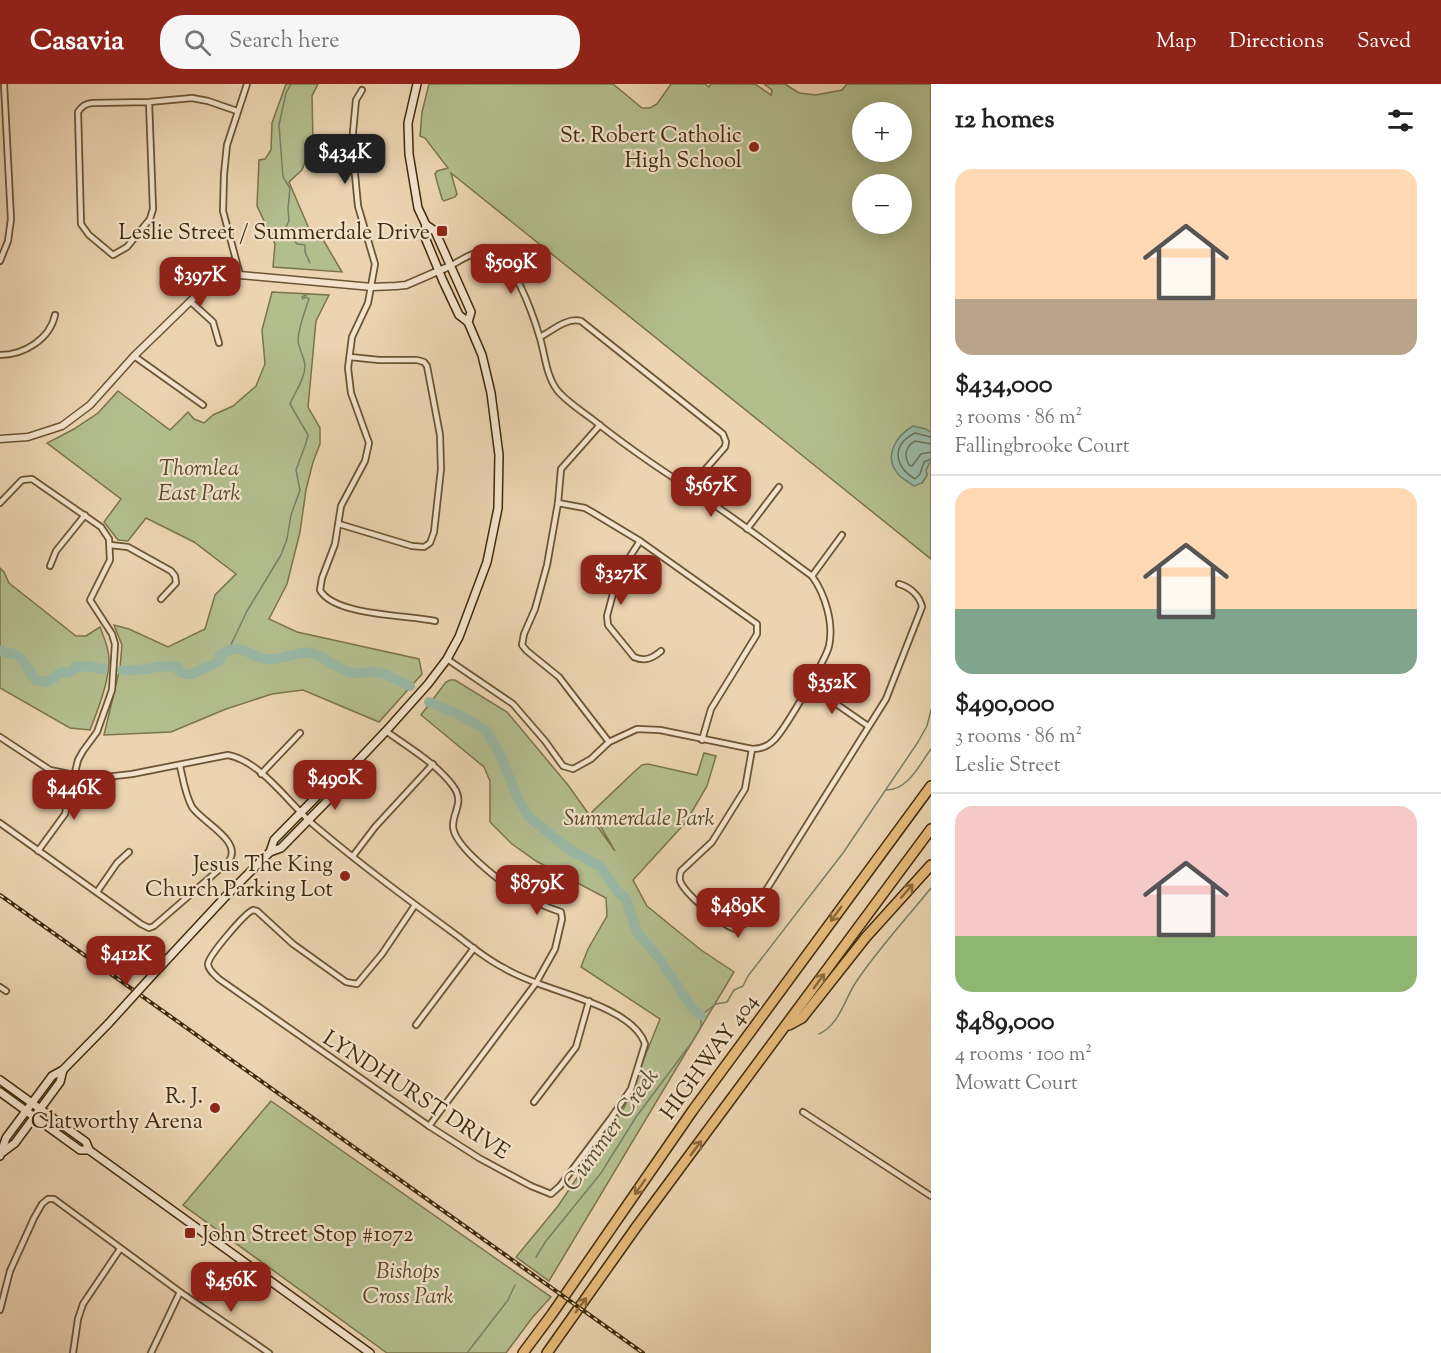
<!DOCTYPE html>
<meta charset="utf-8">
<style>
body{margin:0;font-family:"Sorts Mill Goudy",serif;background:#f6f6f6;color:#222;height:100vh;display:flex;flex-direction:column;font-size:22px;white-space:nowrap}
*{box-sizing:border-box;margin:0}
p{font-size:20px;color:#767676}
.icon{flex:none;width:33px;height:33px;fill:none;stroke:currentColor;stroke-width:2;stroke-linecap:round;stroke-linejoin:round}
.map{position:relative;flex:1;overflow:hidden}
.sheet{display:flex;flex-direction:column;background:#fff;width:510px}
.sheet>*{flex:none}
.buttons{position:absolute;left:852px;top:18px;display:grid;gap:12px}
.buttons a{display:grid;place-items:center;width:60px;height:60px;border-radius:50%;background:#fff;box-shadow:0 3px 15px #0003;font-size:30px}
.price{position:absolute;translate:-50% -51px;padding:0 14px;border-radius:12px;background:#8f2418;color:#fff;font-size:20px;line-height:39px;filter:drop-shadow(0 2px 3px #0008)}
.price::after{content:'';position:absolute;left:50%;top:36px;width:18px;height:14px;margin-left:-9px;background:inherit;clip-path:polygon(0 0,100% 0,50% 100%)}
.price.on{background:#222;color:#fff}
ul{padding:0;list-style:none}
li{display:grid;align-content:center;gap:12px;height:318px;padding:0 24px}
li+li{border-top:2px solid #e0e0e0}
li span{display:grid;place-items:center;height:186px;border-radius:18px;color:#555}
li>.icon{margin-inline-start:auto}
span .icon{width:108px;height:108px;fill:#fffc;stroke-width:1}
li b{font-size:26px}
h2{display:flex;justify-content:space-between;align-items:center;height:72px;padding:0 24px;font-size:26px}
header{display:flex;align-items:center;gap:36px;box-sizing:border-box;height:84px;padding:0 30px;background:#8f2418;color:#fff}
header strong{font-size:28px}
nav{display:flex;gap:33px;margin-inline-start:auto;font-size:21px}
.search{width:420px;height:54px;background:#f6f6f6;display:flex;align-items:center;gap:15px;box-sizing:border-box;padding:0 21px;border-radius:24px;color:#767676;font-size:22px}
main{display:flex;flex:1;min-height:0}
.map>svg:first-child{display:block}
</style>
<header>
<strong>Casavia</strong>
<div class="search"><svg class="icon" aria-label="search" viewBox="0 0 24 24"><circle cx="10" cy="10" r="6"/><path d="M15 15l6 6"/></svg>Search here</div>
<nav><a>Map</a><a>Directions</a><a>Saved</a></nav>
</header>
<main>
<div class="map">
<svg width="931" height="1269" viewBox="0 0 931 1269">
<rect width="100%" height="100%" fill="#ecd4b2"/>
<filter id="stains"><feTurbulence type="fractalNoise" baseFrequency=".00333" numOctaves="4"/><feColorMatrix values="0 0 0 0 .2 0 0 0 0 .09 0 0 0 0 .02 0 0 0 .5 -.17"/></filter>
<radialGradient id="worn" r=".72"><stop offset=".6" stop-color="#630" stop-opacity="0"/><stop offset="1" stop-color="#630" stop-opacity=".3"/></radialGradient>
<g fill="#b3be8f" stroke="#7a744c" stroke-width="1.5" fill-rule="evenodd">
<polygon points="286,0 318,0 312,12 313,57 302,86 289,98 310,147 318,147 342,188 273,183 275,160 257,122 259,76 265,75 271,66 272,39"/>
<path d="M 429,0 L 613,0 L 642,24 L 650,24 L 657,20 L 671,0 L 705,0 L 709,3 L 711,0 L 755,0 L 771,11 L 772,6 L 764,0 L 785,0 L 799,9 L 816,11 L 842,6 L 847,0 L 931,0 L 931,348 L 922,399 L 927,391 L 926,386 L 931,376 L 931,475 L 451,89 L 457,110 L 455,113 L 444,117 L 442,115 L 435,90 L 437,87 L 448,84 L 425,54 L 420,52 L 422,28 ZM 862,28 L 902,28 L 902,68 L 862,68 ZM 862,100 L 902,100 L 902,140 L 862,140 Z"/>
<polygon points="272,208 329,211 316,237 308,323 320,344 320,360 313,378 306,406 300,448 287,500 269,535 297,548 419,575 422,590 379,638 303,606 272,610 226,625 171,648 104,651 120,584 122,561 114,541 129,545 168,563 205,545 215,511 236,490 194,458 146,434 128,457 118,456 104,438 121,415 47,359 74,345 98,329 118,307 170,346 188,328 194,335 204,339 213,331 233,322 256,302 265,280 262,246"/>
<path d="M 0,484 L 4,488 L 9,499 L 76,552 L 86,552 L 100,543 C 104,554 110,567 109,580 C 107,603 98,625 90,646 L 70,644 L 0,604 Z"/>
<polygon points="450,596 455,596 507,628 568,701 615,767 592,728 635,687 642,681 648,680 697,691 704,669 716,672 707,702 686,738 633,796 647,822 701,866 734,888 549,1197 516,1173 558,1122 624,1024 660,935 581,883 588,865 607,832 606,814 536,777 512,760 490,738 490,697 484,683 421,631 446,598"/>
<polygon points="271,1017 551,1213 532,1234 506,1269 387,1269 183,1121"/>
</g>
<path fill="#9ab9a7" stroke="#768068" stroke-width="1.5" d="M 913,342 L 926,345 L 931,348 L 931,376 L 926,386 L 927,391 L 922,399 L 914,402 C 909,398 902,395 898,390 C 883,372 896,352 913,342 Z"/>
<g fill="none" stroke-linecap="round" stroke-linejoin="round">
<g stroke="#6d7258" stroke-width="1.5">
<path d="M 931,353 L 915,349 C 891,361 894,382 915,395 L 920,390 L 924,378 L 931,375"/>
<path d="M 931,360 L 915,357 C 905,363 904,372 909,381 L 912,382 L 921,370 L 931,368"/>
</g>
<g stroke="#768068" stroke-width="1.5">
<polyline points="291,0 286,9 279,41 283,93 290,104 288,125 289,137 286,143 291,148 297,146 294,156 297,160 305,161 305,168 310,179"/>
<path d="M 229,565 L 247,527 L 281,471 L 287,455 L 291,431 L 300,406 L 296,386 L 306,359 L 308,351 L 290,320 C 295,308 305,295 305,281 C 304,273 299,265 298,257 C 298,245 305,227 309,215 L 306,213 L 303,215 L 302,213 L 308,210"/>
<path d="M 887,706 C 909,705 919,681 931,665"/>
<path d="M 819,950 C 840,940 844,916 856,898 C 878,865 906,835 931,804"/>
<polyline points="536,1173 546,1157 601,1089 636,1033 692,958 701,943 701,931 716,920 727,918 734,906 743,902 748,892 843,769 918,658 927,642 931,626"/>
<polyline points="467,1269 508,1216 515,1201"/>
</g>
<g stroke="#9ab9a7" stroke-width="10">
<path d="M 0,567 C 5,569 11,569 16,571 C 25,575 29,589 36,596 L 47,598 L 62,588 L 69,589 L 76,583 L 86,582 L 103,585"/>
<path d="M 122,586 C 141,589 159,579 178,583 L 178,586 L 185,590 L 193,590 C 202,583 215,583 221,575 L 220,571 C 243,556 247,573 267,575 C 281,577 299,566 312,569 C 323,572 336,584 349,588 C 359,591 367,587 376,588 C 390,590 398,598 410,602"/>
<polyline points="429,618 460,631 486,646 501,672 518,715 529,733 570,766 601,783 617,807 626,815 637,848 661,877 693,925 701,931"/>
</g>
<g stroke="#6b5433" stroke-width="8">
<g id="minor">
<path d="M 362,6 L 356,16 L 353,48 L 354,80 L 358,122 L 375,180 L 368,219 L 352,253 L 348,284 L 351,309 L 369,359 L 365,377 L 341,422 L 335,460 L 322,494 L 320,506 C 334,532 409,531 435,537"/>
<path d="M 149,18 L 153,125 L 150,135 L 127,163 L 113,171 L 89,151 L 81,140 L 78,28 C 82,22 85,20 92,19 L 149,18 L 192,14 L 208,17 L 237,27"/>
<polyline points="0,177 8,157 11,135 4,0"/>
<polyline points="240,191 223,127 224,90 227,61 247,0"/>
<polyline points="190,217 213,238 219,259"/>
<path d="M 540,253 C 552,247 567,233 581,237 L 723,350 L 726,358 L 725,363 L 689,404"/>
<path d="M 0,271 C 24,271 50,255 55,231"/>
<polyline points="134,272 203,321"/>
<polyline points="600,341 561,385 558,419 547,481 535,525 524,550 522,561 527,567 559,593 609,658"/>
<polyline points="0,419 22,396 32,395 101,443 109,455 110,476 90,516 112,550 115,560 112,606 97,648 83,667 78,676 65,730 38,767"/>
<polyline points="558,419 585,424 592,428 640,457 757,540 757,550 754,555 711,625 702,656"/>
<polyline points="339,440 412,462 424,463 430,459 434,448 441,385 440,351 427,282 424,278 417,276 379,276 350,273"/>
<polyline points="747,445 779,403"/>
<path d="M 640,457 L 618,491 L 607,532 L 608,541 L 634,573 C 645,578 653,574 661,567"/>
<polyline points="110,461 128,463 171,487 175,492 176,499 161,515"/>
<polyline points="50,482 56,467 85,431"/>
<polyline points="812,492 842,451"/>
<path d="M 447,575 L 513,620 L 545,657 L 563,682 L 573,685 L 591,675 L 609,658 L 637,645 L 660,646 L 752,665 C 760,665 767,663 773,657 C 783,649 826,575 829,562 C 834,539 825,510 812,492 C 771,462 731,431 689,404 C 655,382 623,360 592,335 C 580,326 566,317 557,306 C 546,291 545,271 540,254 C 534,234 512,167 488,167 C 476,166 461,176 450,182"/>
<polyline points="809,601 868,642"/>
<path d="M 386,647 C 409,664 436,679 453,702 C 465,718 453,727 453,742 C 453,762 502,799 519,809 C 532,817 546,823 561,828 L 562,835 L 555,865 L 536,899 L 429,1042"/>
<path d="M 0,653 L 50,686 L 74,691 L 106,693 L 132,690 L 228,671 C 261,677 290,721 315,742 C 361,781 410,817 459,853 C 473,864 488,876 504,884 C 514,890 526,895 537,899 C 566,911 634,926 645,960 L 631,1005 L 611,1034 L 560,1102 L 551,1110 L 531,1102 L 479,1074 L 429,1042 L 219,895 C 215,891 208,886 208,880 C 209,871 245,829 253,826 L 257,827 L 293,860 L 346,898 L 357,900 L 382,870 L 415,821"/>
<path d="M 752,665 L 745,705 L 712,758 L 681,787 C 680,791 679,793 680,797 C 685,810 722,841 735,845 L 744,840 L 748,835 L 886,615 L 922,523 C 920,512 910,503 899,500"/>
<polyline points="261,690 300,649"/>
<path d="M 0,739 L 141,840 L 149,844 L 154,842 L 229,777 C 243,757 202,738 192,723 C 185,710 183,695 180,682"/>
<polyline points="353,772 375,743 433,680"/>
<polyline points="97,808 117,779 129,768"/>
<polyline points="0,903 6,907"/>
<polyline points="416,941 474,864"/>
<polyline points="534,1018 576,963 589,917"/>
<polyline points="803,1028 931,1112"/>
<polyline points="0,1226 10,1187 34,1134 42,1120 48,1115 54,1115 180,1208 269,1269"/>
<polyline points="73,1269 78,1235 83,1220 120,1165"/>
<polyline points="151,1269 180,1208"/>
</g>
</g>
<g stroke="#6b5433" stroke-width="9">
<polyline id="tertiary" points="0,355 28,353 62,342 90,321 134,272 203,205 224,195 240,191 372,203 396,202 406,201 450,182"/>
</g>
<g stroke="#402a09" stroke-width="10">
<g id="secondary">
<polyline points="417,0 408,39 409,70 418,124 426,141 435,147 471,228 468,238"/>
<polyline points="270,768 274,756 325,704 333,703 386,647 428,600 447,575 459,553 487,478 498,424 499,371 491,309 482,271 468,238 459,231 443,197 424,151 426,141"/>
<polyline points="160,883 226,812 270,768 281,764 332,712 333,703"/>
<polyline points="0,996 86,1058 89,1066"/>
<polyline points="0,1008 80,1066 89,1066 370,1269"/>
<polyline points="3,1068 15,1059 60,998 63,986"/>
<polyline points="0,1072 6,1054 52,992 63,986 109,939"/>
</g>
</g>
<g stroke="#402a09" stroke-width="12">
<g id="motorway">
<polyline points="789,941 802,934 866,853 931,781"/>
<polyline points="523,1269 552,1230 693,1026 931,702"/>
<polyline points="547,1269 637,1142 931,745"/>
</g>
</g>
<use href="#minor" stroke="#f3e3cd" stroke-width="4.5"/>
<use href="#tertiary" stroke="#f3e3cd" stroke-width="6"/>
<use href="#secondary" stroke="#f3e3cd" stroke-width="7"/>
<use href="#motorway" stroke="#e6ba79" stroke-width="9"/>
<g stroke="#402a09" stroke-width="4">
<polyline id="rail" points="0,811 643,1269"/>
</g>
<use href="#rail" stroke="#f3e3cd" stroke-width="1.5" stroke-dasharray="4.5" stroke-linecap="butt"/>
<g stroke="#402a09" stroke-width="10" stroke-linecap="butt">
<polyline id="secondary-bridge" points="109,939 160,883"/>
</g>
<use href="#secondary-bridge" stroke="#f3e3cd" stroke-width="7"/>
</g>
<defs><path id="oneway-shaft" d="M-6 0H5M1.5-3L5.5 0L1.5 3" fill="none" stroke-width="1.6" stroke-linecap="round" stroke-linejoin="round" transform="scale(1.5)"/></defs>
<g stroke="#8b6b3b">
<use href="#oneway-shaft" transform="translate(907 807) rotate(-49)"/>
<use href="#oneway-shaft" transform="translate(836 830) rotate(126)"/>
<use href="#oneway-shaft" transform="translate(819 897) rotate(-54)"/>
<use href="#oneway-shaft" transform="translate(696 1064) rotate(-53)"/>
<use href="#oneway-shaft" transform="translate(640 1103) rotate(125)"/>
<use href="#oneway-shaft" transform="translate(581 1221) rotate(-54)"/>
</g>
<g fill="#8f2418" stroke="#f3e3cd" stroke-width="2">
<circle cx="754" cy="63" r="6"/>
<rect x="436" y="141" width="12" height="12" rx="3"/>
<circle cx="345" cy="792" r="6"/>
<circle cx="215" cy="1024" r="6"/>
<rect x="184" y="1143" width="12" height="12" rx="3"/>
</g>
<g text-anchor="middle" stroke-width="4.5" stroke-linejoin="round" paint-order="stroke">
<g font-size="22" fill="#402a09" stroke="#f3e3cd" text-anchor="end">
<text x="742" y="58">St. Robert Catholic<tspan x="742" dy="25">High School</tspan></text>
<text x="430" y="155">Leslie Street / Summerdale Drive</text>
<text x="333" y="787">Jesus The King<tspan x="333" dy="25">Church Parking Lot</tspan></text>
<text x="203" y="1019">R. J.<tspan x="203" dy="25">Clatworthy Arena</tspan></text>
<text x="202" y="1157" text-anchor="start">John Street Stop #1072</text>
</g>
<g font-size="22" font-style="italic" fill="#574824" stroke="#f3e3cd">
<text x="199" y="391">Thornlea<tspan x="199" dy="25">East Park</tspan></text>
<text x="639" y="741">Summerdale Park</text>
<text x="408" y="1194">Bishops<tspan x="408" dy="25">Cross Park</tspan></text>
</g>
<g font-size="22" fill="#402a09" stroke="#f3e3cd">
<text transform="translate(708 972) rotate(-54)" y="8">HIGHWAY 404</text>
<text transform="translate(417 1010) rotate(33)" y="8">LYNDHURST DRIVE</text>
</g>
<g font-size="24" font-style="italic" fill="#564e30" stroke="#f3e3cd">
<text transform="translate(610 1045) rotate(-54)" y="8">Cummer Creek</text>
</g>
</g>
<rect width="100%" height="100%" filter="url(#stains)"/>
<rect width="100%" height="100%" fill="url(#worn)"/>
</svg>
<div class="buttons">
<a>+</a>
<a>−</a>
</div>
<b class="price on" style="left:345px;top:101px">$434K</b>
<b class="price" style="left:511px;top:211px">$509K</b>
<b class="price" style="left:200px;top:224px">$397K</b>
<b class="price" style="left:711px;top:434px">$567K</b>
<b class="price" style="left:621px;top:522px">$327K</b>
<b class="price" style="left:832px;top:631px">$352K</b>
<b class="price" style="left:335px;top:727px">$490K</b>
<b class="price" style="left:74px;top:737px">$446K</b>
<b class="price" style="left:537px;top:832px">$879K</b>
<b class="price" style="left:738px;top:855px">$489K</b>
<b class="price" style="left:126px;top:903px">$412K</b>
<b class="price" style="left:231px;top:1229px">$456K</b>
</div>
<section class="sheet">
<h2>12 homes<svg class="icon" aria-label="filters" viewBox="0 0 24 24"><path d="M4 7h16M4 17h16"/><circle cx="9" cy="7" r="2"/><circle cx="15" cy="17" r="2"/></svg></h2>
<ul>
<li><span style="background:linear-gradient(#ffd9b3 70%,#b9a48a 0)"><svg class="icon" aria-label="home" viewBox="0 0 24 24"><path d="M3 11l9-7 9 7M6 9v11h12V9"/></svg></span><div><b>$434,000</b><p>3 rooms · 86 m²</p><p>Fallingbrooke Court</p></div></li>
<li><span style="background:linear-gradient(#ffd9b3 65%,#7fa58c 0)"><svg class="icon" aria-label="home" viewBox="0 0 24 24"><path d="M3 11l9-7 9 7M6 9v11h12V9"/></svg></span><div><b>$490,000</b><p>3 rooms · 86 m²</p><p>Leslie Street</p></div></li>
<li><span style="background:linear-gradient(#f6c9c9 70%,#8fb573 0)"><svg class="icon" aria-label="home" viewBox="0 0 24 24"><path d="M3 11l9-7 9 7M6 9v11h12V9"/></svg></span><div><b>$489,000</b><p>4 rooms · 100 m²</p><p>Mowatt Court</p></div></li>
</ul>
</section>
</main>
